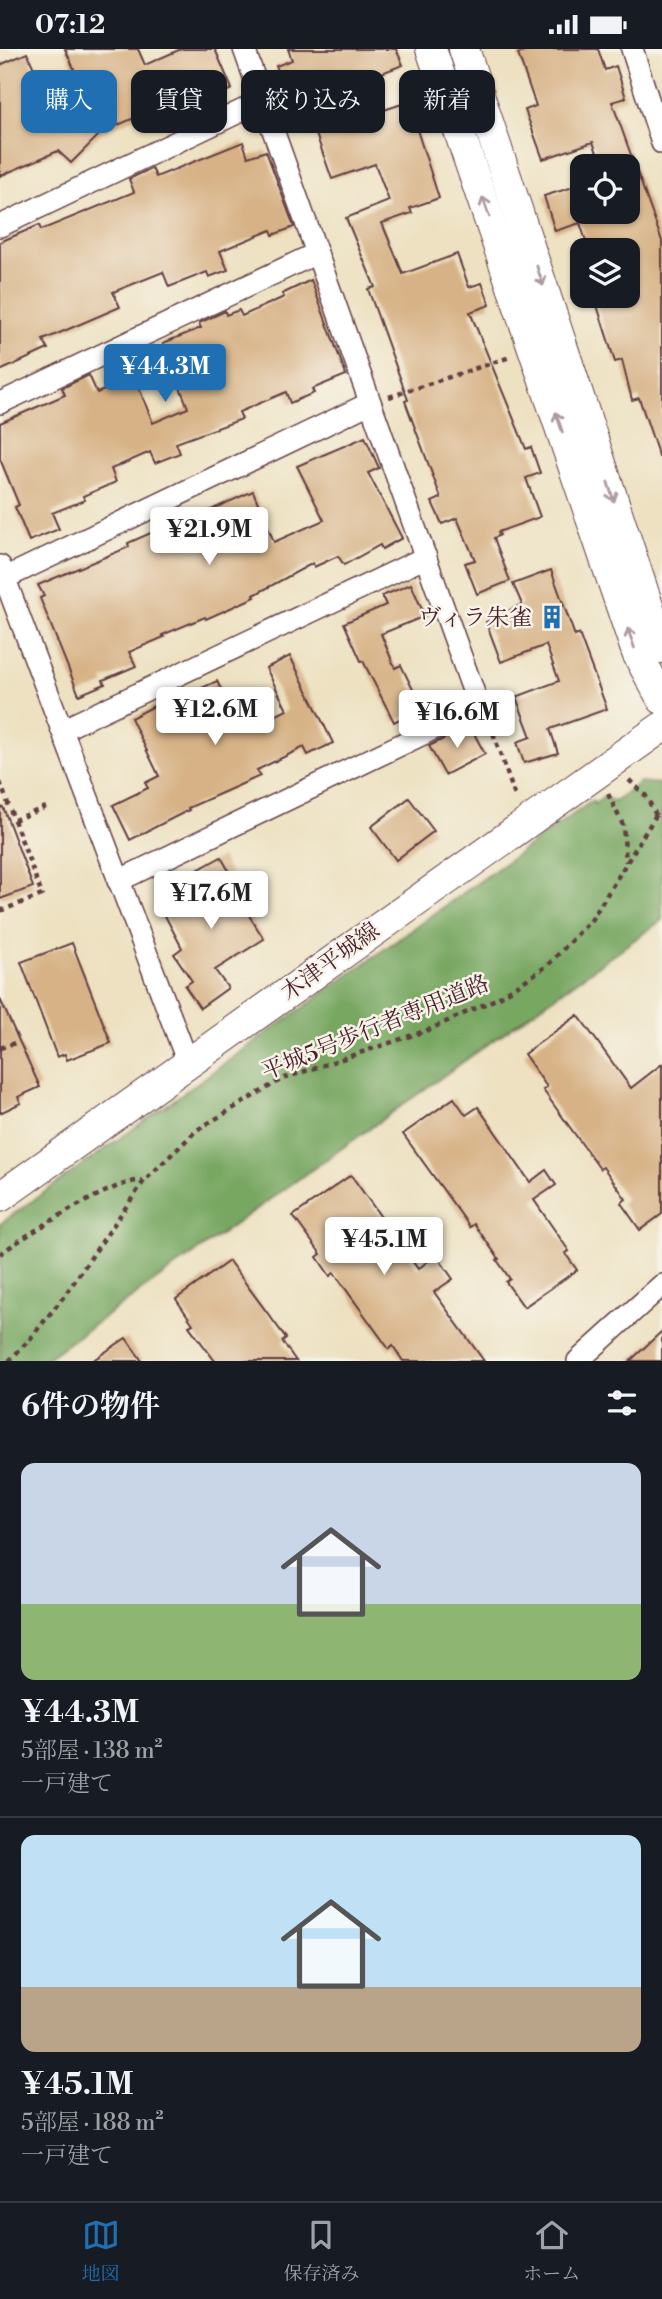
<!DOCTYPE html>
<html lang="ja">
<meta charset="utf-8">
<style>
body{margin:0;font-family:"Libre Bodoni","Noto Serif JP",serif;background:#20242c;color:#f1f3f6;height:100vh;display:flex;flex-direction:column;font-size:26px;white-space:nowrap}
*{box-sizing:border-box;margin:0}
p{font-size:23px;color:#9ea1a6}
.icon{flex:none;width:38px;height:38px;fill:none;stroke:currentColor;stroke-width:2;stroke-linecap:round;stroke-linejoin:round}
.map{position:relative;height:1312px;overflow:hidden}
.panel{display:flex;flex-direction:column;background:#171b24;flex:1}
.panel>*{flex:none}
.banner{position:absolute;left:21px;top:21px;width:621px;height:63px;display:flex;gap:14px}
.controls{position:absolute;left:570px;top:105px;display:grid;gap:14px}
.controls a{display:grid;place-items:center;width:70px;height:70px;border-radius:14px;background:#171b24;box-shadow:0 2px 5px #0004;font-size:35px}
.price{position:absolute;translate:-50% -60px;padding:0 16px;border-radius:7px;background:#fff;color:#222;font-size:23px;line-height:46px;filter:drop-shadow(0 2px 4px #0008)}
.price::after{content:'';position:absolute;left:50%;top:42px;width:21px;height:16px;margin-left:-10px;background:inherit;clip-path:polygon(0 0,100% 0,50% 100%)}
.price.selected{background:#1f6fb2;color:#fff}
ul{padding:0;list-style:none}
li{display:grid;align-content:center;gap:14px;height:371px;padding:0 21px}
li+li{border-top:2px solid #363941}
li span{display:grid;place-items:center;height:217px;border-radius:14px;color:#555}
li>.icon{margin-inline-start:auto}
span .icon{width:126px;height:126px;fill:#fffc;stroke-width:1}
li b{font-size:30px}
h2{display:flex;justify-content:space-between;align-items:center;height:84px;padding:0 21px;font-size:30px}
.chip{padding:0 24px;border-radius:14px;background:#171b24;box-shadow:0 2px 5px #0004;font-size:24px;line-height:63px}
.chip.selected{background:#1f6fb2;color:#fff}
.status{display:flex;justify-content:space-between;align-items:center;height:49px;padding:0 35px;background:#171b24;direction:ltr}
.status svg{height:19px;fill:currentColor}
.menu{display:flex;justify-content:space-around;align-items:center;height:98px;border-top:2px solid #363941;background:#171b24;font-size:19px;color:#9ea1a6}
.menu a{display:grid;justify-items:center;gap:4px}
.menu .selected{color:#1f6fb2}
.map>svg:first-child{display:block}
</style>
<div class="status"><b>07:12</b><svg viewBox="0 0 49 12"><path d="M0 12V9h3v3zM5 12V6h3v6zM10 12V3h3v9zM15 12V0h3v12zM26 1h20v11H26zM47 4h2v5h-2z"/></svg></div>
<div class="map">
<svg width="662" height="1312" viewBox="0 0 662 1312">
<rect width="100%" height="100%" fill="#f7f3e8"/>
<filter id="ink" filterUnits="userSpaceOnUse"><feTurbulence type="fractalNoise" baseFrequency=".0143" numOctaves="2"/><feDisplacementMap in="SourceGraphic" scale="14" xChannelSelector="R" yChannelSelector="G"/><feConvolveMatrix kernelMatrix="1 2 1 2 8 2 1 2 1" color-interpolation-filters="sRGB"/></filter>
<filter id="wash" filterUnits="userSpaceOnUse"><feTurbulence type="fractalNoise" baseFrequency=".00686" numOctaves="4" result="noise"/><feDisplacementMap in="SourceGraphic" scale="28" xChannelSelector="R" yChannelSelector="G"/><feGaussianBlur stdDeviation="1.57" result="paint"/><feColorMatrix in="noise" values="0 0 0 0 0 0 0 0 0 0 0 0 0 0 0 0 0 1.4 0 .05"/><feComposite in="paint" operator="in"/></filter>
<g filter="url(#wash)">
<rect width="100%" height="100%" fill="#ede1c1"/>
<polygon fill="#78a762" stroke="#616346" stroke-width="2" points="640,733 660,735 662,737 662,871 43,1312 0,1312 0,1175 592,752 595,755 604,748 615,753"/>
<g id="blocks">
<g fill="#d7b286">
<polygon points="65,0 138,0 145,16 181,0 215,0 232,40 178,65 176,61 147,74 143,65 102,83 71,114 58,102 0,127 0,16 27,4 58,72 85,44"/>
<polygon points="288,0 396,0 403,16 302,54 295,36 285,40 276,17 292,11"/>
<polygon points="533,0 598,0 605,21 616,17 626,49 612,53 662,192 662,408 659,408 639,349 632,351 622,311 615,313 594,247 628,247 628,201 589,201 580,174 555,182 544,147 583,135 583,163 628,163 628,117 602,117 593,93 543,110 525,61 536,57 518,5"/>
<polygon points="408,53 439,149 410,159 412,164 382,174 403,225 457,205 469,238 482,234 490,256 470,263 526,400 531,398 540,424 526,429 540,468 498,483 500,486 494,489 510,532 477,545 465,514 475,511 457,469 442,475 432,453 441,449 405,352 408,351 368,240 375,238 346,169 389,152 375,115 332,130 316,85 342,76 343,80 379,67 378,63"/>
<polygon points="243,93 248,108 266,102 294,178 273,186 271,181 220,202 228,221 209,228 207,223 169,238 163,223 113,243 120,258 43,291 48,300 0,322 0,193 39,176 41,181 134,143 129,130 152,119 156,128"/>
<polygon points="311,231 346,326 312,340 314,344 290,354 286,343 239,363 242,370 176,394 180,404 155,414 150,403 111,420 116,433 83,447 85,451 52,464 59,480 29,492 15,458 19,456 0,410 0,374 65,346 62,339 89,326 97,344 135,329 153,374 188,359 163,294 201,279 199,274 225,262 226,266 239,261 242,267 284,248 282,245"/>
<polygon points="365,388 379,419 368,424 402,489 382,500 380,496 344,516 338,507 314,518 313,514 254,546 255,548 206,570 205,568 162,586 164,588 129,603 136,617 103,631 105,635 79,646 40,549 44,547 38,536 129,498 128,494 153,483 155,486 253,442 274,493 324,471 297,417"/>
<polygon points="551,521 575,587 579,585 607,660 550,680 558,704 524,714 517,693 531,688 516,648 559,632 546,596 501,613 486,573 522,555 513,535"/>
<polygon points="411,535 425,567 381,585 395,619 401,616 422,659 394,673 363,612 361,612 344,574 386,556 382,547"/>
<polygon points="290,607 333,694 308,706 304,698 257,721 260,727 188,759 189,761 130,791 113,756 148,739 145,734 159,727 131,669 187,640 189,645 217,632 242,683 287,661 266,619"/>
<polygon points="470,677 485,705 445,726 429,697"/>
<polygon points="409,749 434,782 396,811 371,778"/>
<polygon points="3,758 33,838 0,850 0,759"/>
<polygon points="221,808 238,838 233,841 264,890 215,921 228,939 200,959 185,937 192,932 174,905 182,899 162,861 205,838 196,822"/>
<polygon points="72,894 111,994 67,1011 65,1005 57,1008 21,913"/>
<polygon points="0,950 40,1038 18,1048 21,1054 0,1064"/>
<polygon points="578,966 631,1039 662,1015 662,1165 640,1181 621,1154 626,1150 603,1118 600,1120 543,1041 547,1038 524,1005"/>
<polygon points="454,1049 466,1066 478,1058 530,1133 546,1121 556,1136 534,1151 569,1202 565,1204 577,1221 524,1258 506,1233 510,1230 497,1211 499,1210 474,1175 470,1178 403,1085"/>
<polygon points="351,1126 418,1220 436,1206 453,1230 434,1243 484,1312 403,1312 393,1297 389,1300 334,1224 330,1227 317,1208 321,1205 293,1167"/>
<polygon points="229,1212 286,1289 282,1292 296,1312 215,1312 189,1277 193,1275 176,1250"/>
<polygon points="662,1282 662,1312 630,1312"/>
<polygon points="126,1289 142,1312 92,1312"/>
</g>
</g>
</g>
<g filter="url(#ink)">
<use href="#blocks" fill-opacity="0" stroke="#623c42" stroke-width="2"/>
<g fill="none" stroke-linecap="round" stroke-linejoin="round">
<g stroke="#623c42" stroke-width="24">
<g id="street">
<polyline points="632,0 662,94"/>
<polyline points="0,177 262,52"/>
<polyline points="0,354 317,204"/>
<polyline points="0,517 188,1014"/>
<polyline points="5,529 370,354"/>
<polyline points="62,681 426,508"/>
<polyline points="118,832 479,658 244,0"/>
<polyline points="578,1312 662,1236"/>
</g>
</g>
<g stroke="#623c42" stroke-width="32">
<g id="secondary">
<polyline points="431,0 637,604 662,650"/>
<polyline points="464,0 662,599"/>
<polyline points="0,1148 662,678"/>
</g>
</g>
<g stroke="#623c42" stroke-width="4.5" stroke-dasharray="5 5" stroke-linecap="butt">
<polyline points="389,348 510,308"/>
<polyline points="490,675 516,750"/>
<polyline points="629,731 646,747 656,766"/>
<polyline points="0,733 14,771 46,758"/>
<polyline points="608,745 623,776 626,813"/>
<polyline points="0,862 42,846 14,771"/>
<polyline points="0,999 18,993"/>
<path d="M 0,1205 C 23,1188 119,1127 143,1132"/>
<polyline points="9,1312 30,1290 65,1246 144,1132 197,1081 282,1030 428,981 498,949 547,917 592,870 656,766 662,763"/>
</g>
<use href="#street" stroke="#fff" stroke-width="21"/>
<use href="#secondary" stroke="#fff" stroke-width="30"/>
</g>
<defs><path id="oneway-shaft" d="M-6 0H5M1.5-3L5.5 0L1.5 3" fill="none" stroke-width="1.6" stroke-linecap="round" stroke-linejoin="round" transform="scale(1.75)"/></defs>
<g stroke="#ae9aa0">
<use href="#oneway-shaft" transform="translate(486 158) rotate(-109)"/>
<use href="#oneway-shaft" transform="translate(540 227) rotate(72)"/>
<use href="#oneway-shaft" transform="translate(559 373) rotate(-109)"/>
<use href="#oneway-shaft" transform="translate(611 443) rotate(72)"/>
<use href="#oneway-shaft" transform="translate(631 589) rotate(-109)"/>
</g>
</g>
<defs>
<g id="building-bare" transform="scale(1.89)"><path d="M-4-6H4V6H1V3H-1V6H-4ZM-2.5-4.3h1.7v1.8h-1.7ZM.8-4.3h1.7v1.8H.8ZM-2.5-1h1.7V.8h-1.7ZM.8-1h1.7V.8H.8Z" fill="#1f6fb2" stroke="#f7f3e8" stroke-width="2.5" paint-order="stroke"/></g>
</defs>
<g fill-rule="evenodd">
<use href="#building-bare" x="552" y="568"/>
</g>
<g text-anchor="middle" stroke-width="5" stroke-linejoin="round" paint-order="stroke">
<g font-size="23" fill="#4a1f2b" stroke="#f7f3e8" text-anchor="end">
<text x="532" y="576">ヴィラ朱雀</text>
</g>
<g font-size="23" fill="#4a1f2b" stroke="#f7f3e8">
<text transform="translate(330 912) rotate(-36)" y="8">木津平城線</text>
<text transform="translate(375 978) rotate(-22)" y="8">平城5号歩行者専用道路</text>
</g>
</g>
</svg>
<div class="controls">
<a><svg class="icon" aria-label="locate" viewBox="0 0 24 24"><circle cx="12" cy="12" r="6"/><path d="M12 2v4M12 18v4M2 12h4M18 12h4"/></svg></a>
<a><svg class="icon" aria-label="layers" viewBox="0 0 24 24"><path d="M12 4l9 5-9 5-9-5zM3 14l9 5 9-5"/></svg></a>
</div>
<b class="price selected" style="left:165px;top:355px">¥44.3M</b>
<b class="price" style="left:209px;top:518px">¥21.9M</b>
<b class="price" style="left:215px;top:698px">¥12.6M</b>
<b class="price" style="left:457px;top:701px">¥16.6M</b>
<b class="price" style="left:211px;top:882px">¥17.6M</b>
<b class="price" style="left:384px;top:1228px">¥45.1M</b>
<div class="banner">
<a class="chip selected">購入</a>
<a class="chip">賃貸</a>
<a class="chip">絞り込み</a>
<a class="chip">新着</a>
</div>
</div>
<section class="panel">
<h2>6件の物件<svg class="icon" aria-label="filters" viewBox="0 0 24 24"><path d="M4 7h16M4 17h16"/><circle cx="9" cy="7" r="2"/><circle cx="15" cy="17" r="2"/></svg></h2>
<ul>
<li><span style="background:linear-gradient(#c9d6e8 65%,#8fb573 0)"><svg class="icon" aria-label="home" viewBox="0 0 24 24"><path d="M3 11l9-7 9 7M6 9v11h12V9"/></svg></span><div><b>¥44.3M</b><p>5部屋 · 138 m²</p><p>一戸建て</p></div></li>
<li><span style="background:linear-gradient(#bfe0f5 70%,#b9a48a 0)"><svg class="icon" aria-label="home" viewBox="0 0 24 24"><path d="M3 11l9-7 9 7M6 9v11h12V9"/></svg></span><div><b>¥45.1M</b><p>5部屋 · 188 m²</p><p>一戸建て</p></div></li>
</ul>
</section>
<nav class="menu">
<a class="selected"><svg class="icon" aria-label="map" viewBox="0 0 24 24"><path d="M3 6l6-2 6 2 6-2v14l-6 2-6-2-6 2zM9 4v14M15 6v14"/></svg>地図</a>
<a><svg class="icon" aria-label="saved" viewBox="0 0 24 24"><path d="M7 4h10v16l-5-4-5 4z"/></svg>保存済み</a>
<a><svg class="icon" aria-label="home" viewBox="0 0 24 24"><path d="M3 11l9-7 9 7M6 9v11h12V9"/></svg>ホーム</a>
</nav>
